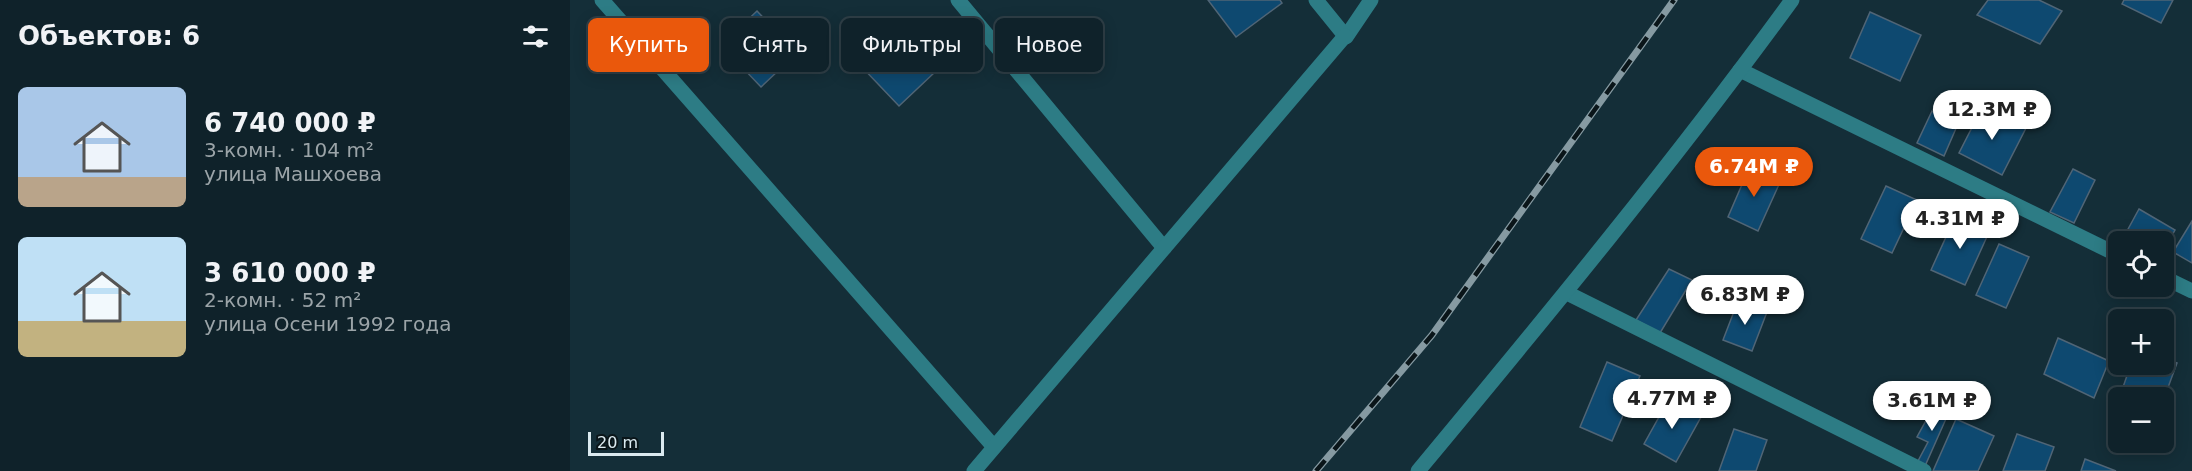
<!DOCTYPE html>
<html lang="ru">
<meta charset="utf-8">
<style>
body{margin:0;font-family:"DejaVu Sans",sans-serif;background:#182a32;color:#f1f3f6;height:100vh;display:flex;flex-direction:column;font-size:22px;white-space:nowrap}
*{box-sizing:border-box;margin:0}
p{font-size:20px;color:#9ba4a8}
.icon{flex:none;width:33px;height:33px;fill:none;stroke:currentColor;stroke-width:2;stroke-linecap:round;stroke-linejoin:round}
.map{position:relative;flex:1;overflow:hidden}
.details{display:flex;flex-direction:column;background:#0f222a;width:570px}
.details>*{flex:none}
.guide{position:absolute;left:18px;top:18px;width:570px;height:54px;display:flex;gap:12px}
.controls{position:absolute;left:1538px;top:231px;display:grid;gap:12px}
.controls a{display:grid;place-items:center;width:66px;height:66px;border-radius:9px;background:#0f222a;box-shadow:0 3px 15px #0003,0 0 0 2px #2f3f47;font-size:30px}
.scale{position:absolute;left:18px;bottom:15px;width:76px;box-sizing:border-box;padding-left:6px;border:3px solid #dbeaf0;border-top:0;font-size:16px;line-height:21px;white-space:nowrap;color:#dbeaf0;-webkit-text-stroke:4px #0a1519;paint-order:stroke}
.price{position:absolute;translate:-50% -51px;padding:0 14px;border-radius:21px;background:#fff;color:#222;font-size:20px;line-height:39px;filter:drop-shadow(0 2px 3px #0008)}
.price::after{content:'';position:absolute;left:50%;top:36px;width:18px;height:14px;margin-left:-9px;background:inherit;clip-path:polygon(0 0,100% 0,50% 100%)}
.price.current{background:#ea580c;color:#fff}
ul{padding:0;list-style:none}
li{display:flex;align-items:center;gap:18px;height:150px;padding:0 18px}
li span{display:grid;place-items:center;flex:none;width:168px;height:120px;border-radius:9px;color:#555}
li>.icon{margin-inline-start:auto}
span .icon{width:72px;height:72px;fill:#fffc;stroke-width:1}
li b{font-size:26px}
h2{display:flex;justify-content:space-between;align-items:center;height:72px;padding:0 18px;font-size:26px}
.pill{padding:0 21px;border-radius:9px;background:#0f222a;box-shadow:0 3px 15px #0003,0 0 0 2px #2f3f47;font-size:21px;line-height:54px}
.pill.current{background:#ea580c;color:#fff}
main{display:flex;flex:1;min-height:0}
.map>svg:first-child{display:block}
</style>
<main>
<section class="details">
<h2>Объектов: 6<svg class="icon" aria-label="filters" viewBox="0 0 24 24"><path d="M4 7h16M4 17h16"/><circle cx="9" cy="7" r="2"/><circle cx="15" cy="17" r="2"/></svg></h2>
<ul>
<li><span style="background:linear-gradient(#a9c7e8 75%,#b9a48a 0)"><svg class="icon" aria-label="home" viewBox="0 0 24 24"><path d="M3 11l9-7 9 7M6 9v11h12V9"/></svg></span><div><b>6 740 000 ₽</b><p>3-комн. · 104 m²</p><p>улица Машхоева</p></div></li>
<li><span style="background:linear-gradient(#bfe0f5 70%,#c2b280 0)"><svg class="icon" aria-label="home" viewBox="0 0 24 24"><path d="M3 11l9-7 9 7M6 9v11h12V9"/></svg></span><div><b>3 610 000 ₽</b><p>2-комн. · 52 m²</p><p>улица Осени 1992 года</p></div></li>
</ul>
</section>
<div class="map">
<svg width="1622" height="471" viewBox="0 0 1622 471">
<rect width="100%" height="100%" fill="#142e38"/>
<g fill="#0e4970" stroke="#506576" stroke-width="1.5">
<polygon points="638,0 710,0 712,3 666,37"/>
<polygon points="1418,0 1469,0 1492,11 1470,44 1407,15"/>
<polygon points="1554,0 1603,0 1591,23 1552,4"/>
<polygon points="187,11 227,53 191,87 151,45"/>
<polygon points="1300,12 1351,35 1330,81 1280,58"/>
<polygon points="325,30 365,72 329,106 289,64"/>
<polygon points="1413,106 1456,128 1432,175 1389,153"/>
<polygon points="1362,111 1387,126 1374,156 1347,143"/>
<polygon points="1180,166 1211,180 1188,231 1158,217"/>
<polygon points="1503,169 1525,180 1504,223 1480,212"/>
<polygon points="1316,186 1347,200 1322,253 1291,239"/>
<polygon points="1569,209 1605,230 1593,251 1593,242 1551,242"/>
<polygon points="1386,215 1420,230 1395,285 1361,270"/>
<polygon points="1622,221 1622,263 1603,252"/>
<polygon points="1429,244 1459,257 1436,308 1406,295"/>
<polygon points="1099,269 1122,280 1090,333 1066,320"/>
<polygon points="1168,301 1197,312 1182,351 1153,340"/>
<polygon points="1488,338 1539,361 1524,398 1474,374"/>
<polygon points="1593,358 1607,363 1593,401 1593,398 1563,398 1551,393 1561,364 1593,364"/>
<polygon points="1037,362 1070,376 1042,441 1010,427"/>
<polygon points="1099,399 1131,417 1106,462 1074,444"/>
<polygon points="1364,406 1379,412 1355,466 1348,461 1358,442 1347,437"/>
<polygon points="1386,419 1424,436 1408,471 1363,471"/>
<polygon points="1164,429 1197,440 1186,471 1149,471"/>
<polygon points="1447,434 1484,447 1475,471 1433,471"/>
<polygon points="1515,459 1546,471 1511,471"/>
</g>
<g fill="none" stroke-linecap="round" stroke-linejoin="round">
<g stroke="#2d7c85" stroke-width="15">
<polyline points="32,0 424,447"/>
<polyline points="388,0 594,248"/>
<polyline points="746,0 776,37 801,0"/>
<polyline points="1170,70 1548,255"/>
<polyline points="1593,277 1622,291"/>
<polyline points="997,293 1354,471"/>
<polyline points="404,471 775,36"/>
<path d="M 848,471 C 976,317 1104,162 1222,0"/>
</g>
<g stroke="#869aa2" stroke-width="7">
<polyline id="rail" points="746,471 862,335 1104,0"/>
</g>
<use href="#rail" stroke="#0a1519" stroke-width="4.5" stroke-dasharray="14" stroke-linecap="butt"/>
</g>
</svg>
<div class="controls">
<a><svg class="icon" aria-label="locate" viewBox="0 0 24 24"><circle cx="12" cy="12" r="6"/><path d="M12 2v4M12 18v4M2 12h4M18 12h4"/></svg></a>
<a>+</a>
<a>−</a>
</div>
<div class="scale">20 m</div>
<b class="price" style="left:1422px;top:141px">12.3M ₽</b>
<b class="price current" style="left:1184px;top:198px">6.74M ₽</b>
<b class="price" style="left:1390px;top:250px">4.31M ₽</b>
<b class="price" style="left:1175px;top:326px">6.83M ₽</b>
<b class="price" style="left:1102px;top:430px">4.77M ₽</b>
<b class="price" style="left:1362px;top:432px">3.61M ₽</b>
<div class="guide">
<a class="pill current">Купить</a>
<a class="pill">Снять</a>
<a class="pill">Фильтры</a>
<a class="pill">Новое</a>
</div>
</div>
</main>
